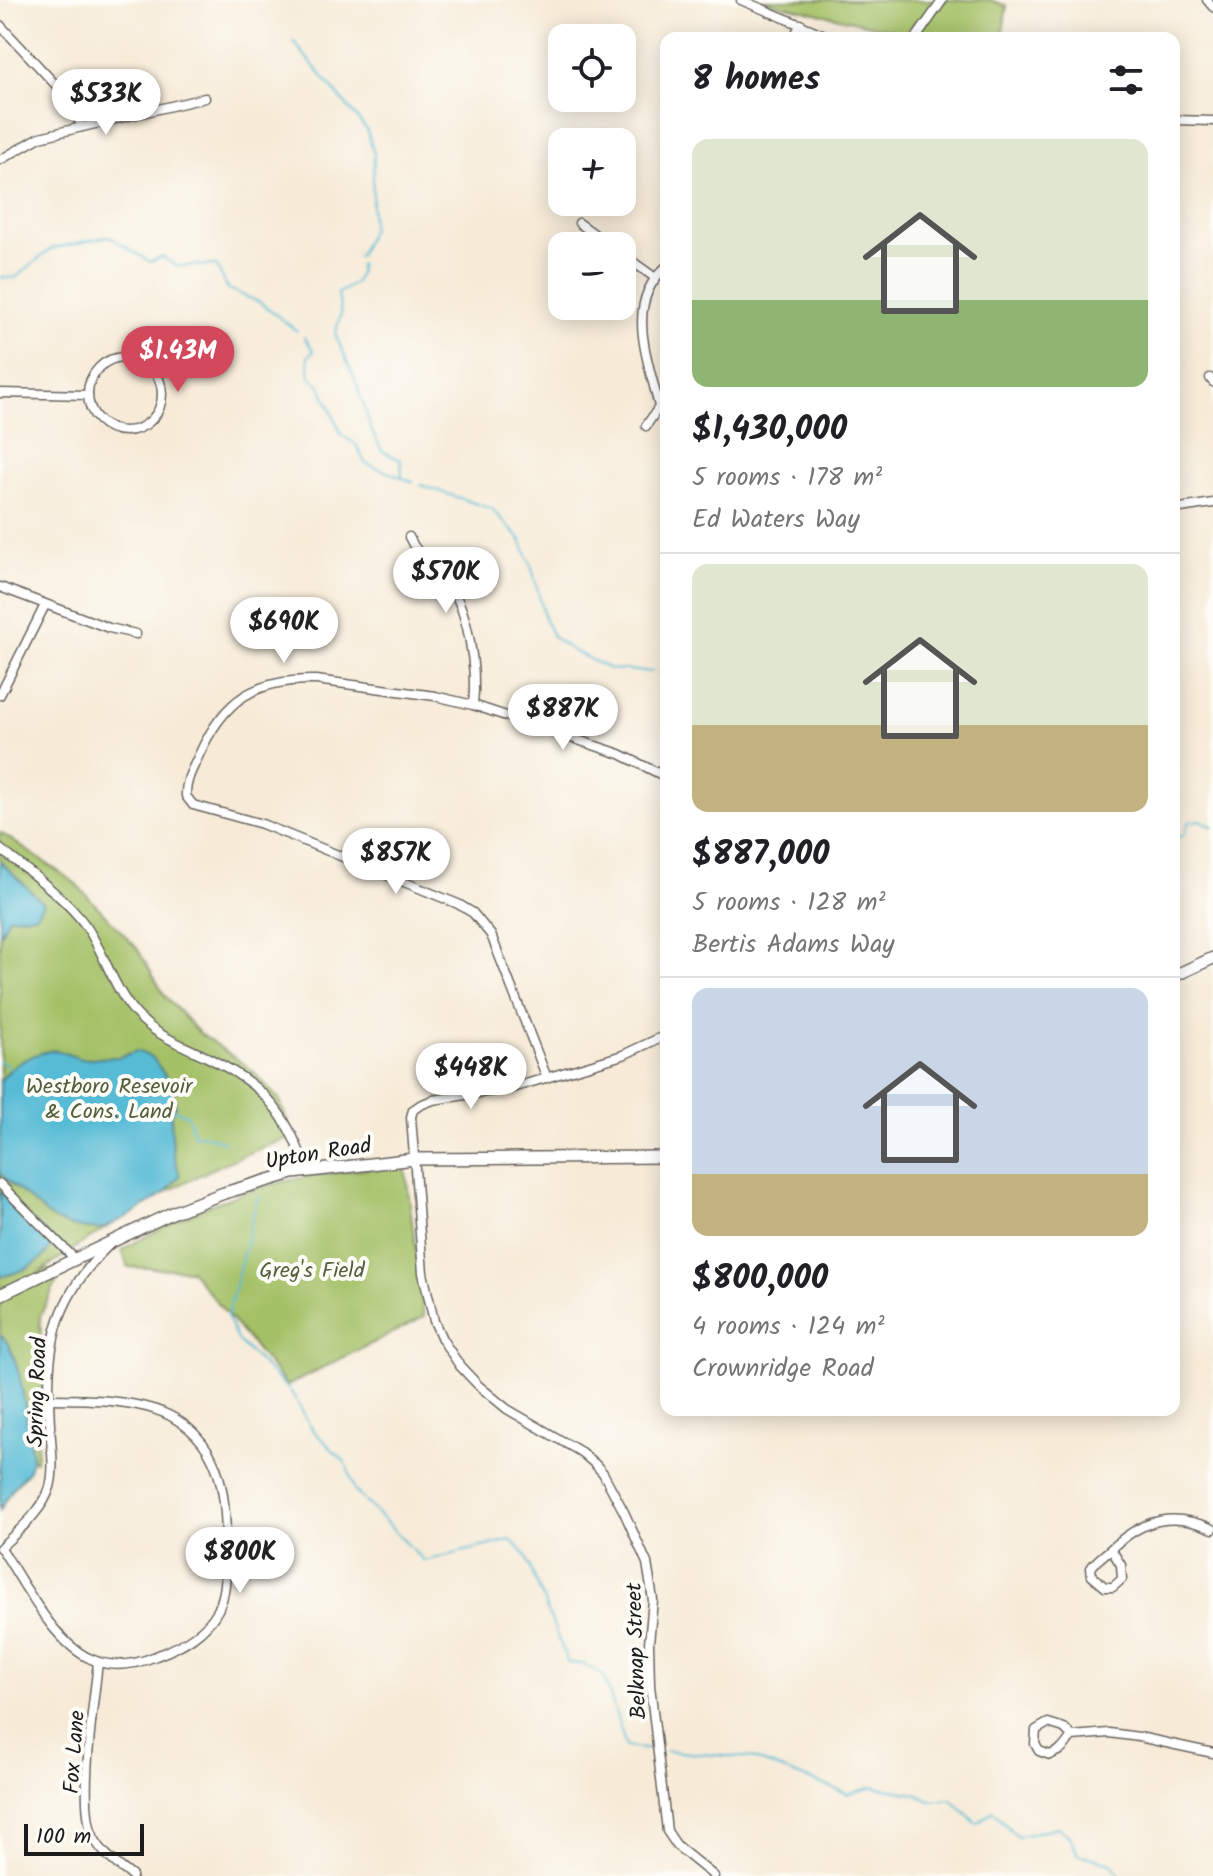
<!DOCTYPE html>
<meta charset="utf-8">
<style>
body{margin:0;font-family:Kalam,sans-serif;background:#f6f6f6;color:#202124;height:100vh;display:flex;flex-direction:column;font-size:30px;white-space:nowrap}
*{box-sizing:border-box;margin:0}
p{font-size:26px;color:#757577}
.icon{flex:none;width:44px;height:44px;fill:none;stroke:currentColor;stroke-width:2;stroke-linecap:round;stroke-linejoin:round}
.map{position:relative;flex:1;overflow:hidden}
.sheet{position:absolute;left:660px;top:32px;width:520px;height:1384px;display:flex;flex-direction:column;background:#fff;border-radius:16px;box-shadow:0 4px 20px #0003}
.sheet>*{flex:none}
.controls{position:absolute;left:548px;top:24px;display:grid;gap:16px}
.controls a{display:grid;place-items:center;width:88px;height:88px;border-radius:16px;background:#fff;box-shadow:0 4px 20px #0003;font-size:40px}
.scale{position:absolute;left:24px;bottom:20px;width:120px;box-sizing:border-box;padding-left:8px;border:4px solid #1c1c1c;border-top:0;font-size:22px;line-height:28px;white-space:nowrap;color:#1c1c1c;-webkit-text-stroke:6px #fdfcf7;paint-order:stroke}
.price{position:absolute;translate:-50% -68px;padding:0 18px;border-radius:28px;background:#fff;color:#222;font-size:26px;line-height:52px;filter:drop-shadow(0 2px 4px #0008)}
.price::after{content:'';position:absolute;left:50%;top:48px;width:24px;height:18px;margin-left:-12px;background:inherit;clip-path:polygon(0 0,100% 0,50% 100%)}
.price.on{background:#d1495b;color:#fff}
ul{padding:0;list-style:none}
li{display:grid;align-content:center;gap:16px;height:424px;padding:0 32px}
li+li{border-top:2px solid #e0e0e0}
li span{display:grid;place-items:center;height:248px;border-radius:16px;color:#555}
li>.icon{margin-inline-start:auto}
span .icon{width:144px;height:144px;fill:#fffc;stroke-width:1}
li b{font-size:34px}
h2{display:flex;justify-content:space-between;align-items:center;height:96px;padding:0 32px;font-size:34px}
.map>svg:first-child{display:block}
</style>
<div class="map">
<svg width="1213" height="1876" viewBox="0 0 1213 1876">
<rect width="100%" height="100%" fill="#fdfcf7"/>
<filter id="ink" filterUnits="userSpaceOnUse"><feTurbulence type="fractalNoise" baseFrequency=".0125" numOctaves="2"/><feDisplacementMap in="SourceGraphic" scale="16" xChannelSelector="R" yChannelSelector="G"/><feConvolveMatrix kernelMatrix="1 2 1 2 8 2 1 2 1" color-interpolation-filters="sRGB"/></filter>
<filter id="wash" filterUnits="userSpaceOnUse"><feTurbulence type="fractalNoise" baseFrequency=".006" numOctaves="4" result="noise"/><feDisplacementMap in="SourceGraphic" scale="32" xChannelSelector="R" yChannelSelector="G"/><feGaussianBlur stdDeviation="1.8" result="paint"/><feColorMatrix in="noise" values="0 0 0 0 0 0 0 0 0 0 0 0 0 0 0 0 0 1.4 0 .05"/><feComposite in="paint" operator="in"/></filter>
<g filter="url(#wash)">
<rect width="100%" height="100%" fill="#f7ebd8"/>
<g fill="#a5c167" stroke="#606e42" stroke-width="2">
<polygon points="759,0 990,0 1007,6 1002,38 927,38"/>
<path d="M 0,832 L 74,882 L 137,948 L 165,996 L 199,1033 L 250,1068 L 279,1099 L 293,1137 C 199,1167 117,1218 37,1274 L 48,1269 L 57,1281 L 40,1316 L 43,1393 L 36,1461 L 0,1448 L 0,1298 L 30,1279 L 0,1289 Z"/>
<path d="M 405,1164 L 424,1317 L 287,1386 L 190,1270 L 128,1267 L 122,1250 C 168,1223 218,1198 270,1185 C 314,1173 360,1170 405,1164 Z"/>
</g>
<g fill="#57bbd5" stroke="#3a6c78" stroke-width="2">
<polygon points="0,861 43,903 36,915 9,917 0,935"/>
<path d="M 56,1050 L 81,1059 L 119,1057 L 137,1051 L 153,1058 L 172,1086 L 175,1105 L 171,1118 L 173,1152 L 180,1176 L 166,1192 L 133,1214 L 102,1229 L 87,1229 L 69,1226 L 52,1219 L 0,1174 L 0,1082 C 10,1064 36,1052 56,1050 Z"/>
<path d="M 0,1191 L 48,1234 L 52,1246 C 40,1265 22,1272 0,1277 Z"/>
<path d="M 0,1335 C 22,1349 27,1429 32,1457 L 29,1470 L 14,1487 L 0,1510 Z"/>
</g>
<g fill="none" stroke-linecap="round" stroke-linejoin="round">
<g stroke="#57bbd5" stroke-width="2">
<polyline points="293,41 367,130 374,154 371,230 358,257"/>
<path d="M 359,264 C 362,281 352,286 338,293 L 341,314 L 335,334 L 357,384 L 371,429 L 382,451 L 401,460 L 402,478"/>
<polyline points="0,277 15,278 51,249 109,236 150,262 162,257 177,266 216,265 228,289 261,303 297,331"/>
<polyline points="304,337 314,351 308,357 310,377 321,386 342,436 356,444 365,463 413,482"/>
<polyline points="421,485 492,509 521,540 532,568 545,620 554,638 573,651 610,669 652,672"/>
<polyline points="660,673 666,673"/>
<polyline points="1174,839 1184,835 1189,822 1201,820 1213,827"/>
<polyline points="0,1061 12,1070"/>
<polyline points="174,1110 188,1115 194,1135 208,1136 224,1142"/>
<polyline points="258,1196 227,1317 237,1340 292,1393 312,1429 346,1463 355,1491 424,1561 511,1540 525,1554 568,1663 584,1664 604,1676 626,1747 653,1750"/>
<polyline points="666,1751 751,1758 848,1794 873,1787 916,1794 930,1801 951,1799 977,1824 993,1811 1017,1837 1058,1827 1069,1836 1078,1854 1111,1863 1121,1876"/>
</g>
</g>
</g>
<g filter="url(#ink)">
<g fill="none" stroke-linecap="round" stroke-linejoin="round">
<g stroke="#69645e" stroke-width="11">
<g id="street">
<polyline points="741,0 832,38"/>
<polyline points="1207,0 1213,7"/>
<polyline points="0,25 67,97 82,127"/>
<polyline points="793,38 801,24"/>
<polyline points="916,38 942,1"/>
<polyline points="1174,120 1213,121"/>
<polyline points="0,160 40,137 205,98"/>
<polyline points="579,223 611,246"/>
<polyline points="622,254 654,277"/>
<circle cx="125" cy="394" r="37"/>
<polyline points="1210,378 1213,382"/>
<polyline points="0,393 88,395"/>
<path d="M 646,426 L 659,407 C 649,360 623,304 666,267"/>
<polyline points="1174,509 1213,503"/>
<path d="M 409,537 C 418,557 432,564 445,579 C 469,606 477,671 473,705"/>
<polyline points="0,587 109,628 136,634"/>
<polyline points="0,695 45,605"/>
<path d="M 0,849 C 27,870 66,898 86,926 C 105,954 114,991 138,1016 C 154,1033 173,1041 194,1051 C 256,1079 285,1105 306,1170"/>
<polyline points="666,1035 623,1055 512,1088 433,1100 420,1105 413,1110 411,1117 423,1273 434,1321 442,1339 460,1366 479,1386 507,1409 581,1452 595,1464 603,1473 624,1512 647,1563 653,1600 649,1643 650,1685 667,1831 677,1846 714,1876"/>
<path d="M 547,1078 L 491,935 L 473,913 L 458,904 L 262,824 L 193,805 L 186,796 C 185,781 193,768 199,755 C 224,699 255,679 316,680 L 435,696 L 473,705 L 620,754 L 666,777"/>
<polyline points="0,1184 74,1258"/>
<path d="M 0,1548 C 18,1531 43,1511 50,1487 C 55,1468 51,1444 50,1425 C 46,1348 52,1301 109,1245"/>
<path d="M 1,1548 C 23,1581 53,1643 91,1659 C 113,1669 135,1665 156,1656 C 180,1647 205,1634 218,1610 C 227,1592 226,1571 226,1551 C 226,1499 224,1447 174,1418 C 142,1399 85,1399 49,1399"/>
<path d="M 1111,1549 L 1121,1565 L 1122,1579 L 1113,1587 L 1105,1587 L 1092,1576 L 1091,1568 C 1097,1559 1106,1554 1114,1546 C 1146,1518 1173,1512 1213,1529"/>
<path d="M 98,1662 C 94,1702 78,1802 93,1836 C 101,1853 118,1865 132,1876"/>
<polyline points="1072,1736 1064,1728 1048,1723 1036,1730 1035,1744 1039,1751 1050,1755 1062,1749 1072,1736 1109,1733 1139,1737 1213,1753"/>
</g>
</g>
<g stroke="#69645e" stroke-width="14">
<g id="secondary">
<polyline points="1174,976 1213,958"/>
<polyline points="0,1295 174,1212 224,1193 293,1173 414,1159 666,1157"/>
</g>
</g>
<use href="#street" stroke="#fff" stroke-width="8"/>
<use href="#secondary" stroke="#fff" stroke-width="11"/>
</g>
</g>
<g text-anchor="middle" stroke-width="8" stroke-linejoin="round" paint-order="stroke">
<g font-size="22" fill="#535e3a" stroke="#fdfcf7">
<text x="109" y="1093">Westboro Resevoir<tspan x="109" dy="25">&amp; Cons. Land</tspan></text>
<text x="312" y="1277">Greg's Field</text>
</g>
<g font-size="22" fill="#1c1c1c" stroke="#fdfcf7">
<text transform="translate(318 1152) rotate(-9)" y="8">Upton Road</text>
<text transform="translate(36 1392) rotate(-88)" y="8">Spring Road</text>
<text transform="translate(635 1651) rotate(-92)" y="8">Belknap Street</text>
<text transform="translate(73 1752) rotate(-86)" y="8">Fox Lane</text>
</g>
</g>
</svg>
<div class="controls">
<a><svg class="icon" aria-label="locate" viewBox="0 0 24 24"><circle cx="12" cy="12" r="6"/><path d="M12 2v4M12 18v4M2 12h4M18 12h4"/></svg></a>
<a>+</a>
<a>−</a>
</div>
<div class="scale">100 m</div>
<b class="price" style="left:106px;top:137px">$533K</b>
<b class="price on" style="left:178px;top:394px">$1.43M</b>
<b class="price" style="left:446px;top:615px">$570K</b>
<b class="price" style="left:284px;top:665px">$690K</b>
<b class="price" style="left:563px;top:752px">$887K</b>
<b class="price" style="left:396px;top:896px">$857K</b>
<b class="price" style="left:471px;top:1111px">$448K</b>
<b class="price" style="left:240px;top:1595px">$800K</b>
<section class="sheet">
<h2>8 homes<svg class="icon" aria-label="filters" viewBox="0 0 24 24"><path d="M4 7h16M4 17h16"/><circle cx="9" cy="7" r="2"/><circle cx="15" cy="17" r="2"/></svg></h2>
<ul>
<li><span style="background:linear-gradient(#dfe7d0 65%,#8fb573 0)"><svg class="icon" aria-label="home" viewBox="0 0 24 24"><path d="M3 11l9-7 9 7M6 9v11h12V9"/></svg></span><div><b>$1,430,000</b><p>5 rooms · 178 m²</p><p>Ed Waters Way</p></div></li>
<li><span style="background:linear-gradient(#dfe7d0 65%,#c2b280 0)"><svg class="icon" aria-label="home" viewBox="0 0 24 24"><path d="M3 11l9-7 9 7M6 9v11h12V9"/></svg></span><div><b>$887,000</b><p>5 rooms · 128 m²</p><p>Bertis Adams Way</p></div></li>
<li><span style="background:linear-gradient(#c9d6e8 75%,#c2b280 0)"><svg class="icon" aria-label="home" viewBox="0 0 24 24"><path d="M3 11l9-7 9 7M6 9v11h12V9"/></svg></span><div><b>$800,000</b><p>4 rooms · 124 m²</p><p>Crownridge Road</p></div></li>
</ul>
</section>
</div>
